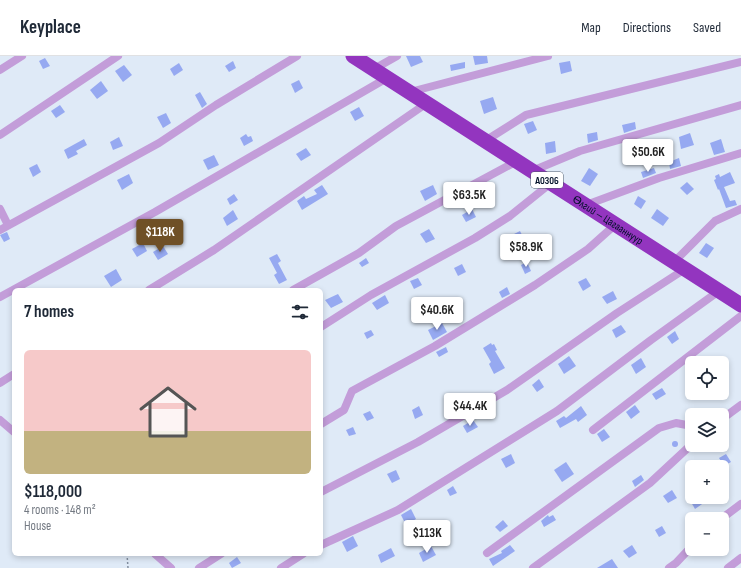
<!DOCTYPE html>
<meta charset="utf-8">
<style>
body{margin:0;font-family:"Sofia Sans Condensed",sans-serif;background:#f2f2f3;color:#1f2937;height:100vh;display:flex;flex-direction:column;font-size:15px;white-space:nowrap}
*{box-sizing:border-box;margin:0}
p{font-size:13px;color:#747a83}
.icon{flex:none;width:22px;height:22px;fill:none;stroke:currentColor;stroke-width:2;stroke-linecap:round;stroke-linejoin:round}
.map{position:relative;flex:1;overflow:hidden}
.details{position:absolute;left:12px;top:232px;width:311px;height:268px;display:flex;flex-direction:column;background:#fff;border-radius:6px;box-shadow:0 2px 6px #0003}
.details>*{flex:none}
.tools{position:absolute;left:685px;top:300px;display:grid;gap:8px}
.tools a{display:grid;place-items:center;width:44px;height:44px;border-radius:6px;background:#fff;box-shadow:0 2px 6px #0003;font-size:20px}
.price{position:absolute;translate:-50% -34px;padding:0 9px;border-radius:4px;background:#fff;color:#222;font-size:13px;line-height:26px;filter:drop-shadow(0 1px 2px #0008)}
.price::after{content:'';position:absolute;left:50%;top:24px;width:12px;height:9px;margin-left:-6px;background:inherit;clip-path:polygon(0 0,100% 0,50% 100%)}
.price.active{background:#6f5026;color:#fff}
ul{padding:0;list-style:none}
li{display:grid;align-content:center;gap:8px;height:212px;padding:0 12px}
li+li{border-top:1px solid #e0e1e3}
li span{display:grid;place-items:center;height:124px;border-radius:6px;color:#555}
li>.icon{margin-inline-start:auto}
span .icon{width:72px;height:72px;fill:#fffc;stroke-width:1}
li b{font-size:17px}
h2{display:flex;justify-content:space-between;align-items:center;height:48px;padding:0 12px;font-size:17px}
header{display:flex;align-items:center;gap:24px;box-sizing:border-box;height:56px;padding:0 20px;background:#fff;border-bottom:1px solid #e0e1e3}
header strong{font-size:19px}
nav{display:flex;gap:22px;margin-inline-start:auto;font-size:14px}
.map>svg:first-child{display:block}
</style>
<header>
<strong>Keyplace</strong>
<nav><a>Map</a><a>Directions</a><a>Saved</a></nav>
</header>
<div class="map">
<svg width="741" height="512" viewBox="0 0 741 512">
<rect width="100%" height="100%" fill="#dfeaf7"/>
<g fill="#96a9f1">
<polygon points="406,0 420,0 423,6 411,11"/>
<polygon points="473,0 487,0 488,7 475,9"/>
<polygon points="45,2 50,10 43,13 39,5"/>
<polygon points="233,5 236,12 229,16 225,10"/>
<polygon points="570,5 572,15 561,18 559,7"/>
<polygon points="465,6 465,12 451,15 450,9"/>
<polygon points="179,7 183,14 174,20 170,13"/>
<polygon points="124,9 132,19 123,26 115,15"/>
<polygon points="299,24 303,32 295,37 291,28"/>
<polygon points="101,25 108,35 97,43 90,34"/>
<polygon points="200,36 207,48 202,52 195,39"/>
<polygon points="493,41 497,53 484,58 480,45"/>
<polygon points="60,49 65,56 56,62 51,55"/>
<polygon points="359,51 364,60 355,65 350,56"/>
<polygon points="166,57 171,67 163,72 157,61"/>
<polygon points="533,65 537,74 528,78 524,68"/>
<polygon points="635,66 636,73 624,77 622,69"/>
<polygon points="597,76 598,84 588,87 587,78"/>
<polygon points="690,77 694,89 681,93 679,81"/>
<polygon points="246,78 248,81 251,80 253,85 244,90 240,82"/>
<polygon points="119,81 123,90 113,94 110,86"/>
<polygon points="84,83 87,89 76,95 78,98 68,103 64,94"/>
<polygon points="721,83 725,96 714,99 710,87"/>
<polygon points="555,85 556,96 546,98 545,87"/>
<polygon points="306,92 311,99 301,105 296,98"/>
<polygon points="214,99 219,109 208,114 203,104"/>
<polygon points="679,102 681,110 670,113 669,106"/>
<polygon points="37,108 41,116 33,121 29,112"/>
<polygon points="589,112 598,118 590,130 581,125"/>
<polygon points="654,112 656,117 643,122 641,116"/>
<polygon points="730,116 735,127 724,131 730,145 735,144 737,149 726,152 719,133 718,134 714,124 716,123 715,120 719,118 720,121"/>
<polygon points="129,118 133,127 122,134 117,124"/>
<polygon points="687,126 694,133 687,139 680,132"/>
<polygon points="322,129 328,138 302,154 297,145 304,140 306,143 317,138 314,134"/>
<polygon points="433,129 437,138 425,145 420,135"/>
<polygon points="234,138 238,144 230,149 227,143"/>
<polygon points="638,140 646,145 641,153 634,148"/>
<polygon points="472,153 476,161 466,166 462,159"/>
<polygon points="657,153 669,162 663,170 651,162"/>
<polygon points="233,154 238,163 227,170 223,162"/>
<polygon points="429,173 435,183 426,187 420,178"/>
<polygon points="520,175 524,183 514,188 510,180"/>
<polygon points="7,176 10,183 4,186 0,179"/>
<polygon points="143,187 147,195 137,201 132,193"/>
<polygon points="706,187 714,192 707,202 699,197"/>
<polygon points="163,190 168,198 158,204 153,196"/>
<polygon points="277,198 281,205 278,207 287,224 279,228 274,219 277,217 269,202"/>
<polygon points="366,202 369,207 362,211 359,207"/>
<polygon points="527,206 531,215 525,218 521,209"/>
<polygon points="462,208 466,216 458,220 454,212"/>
<polygon points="116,213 122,224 111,231 104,220"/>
<polygon points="418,222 422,229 414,233 410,225"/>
<polygon points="586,222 591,230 583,235 578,226"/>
<polygon points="507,231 510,238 502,242 499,236"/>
<polygon points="613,235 617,243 607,248 602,241"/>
<polygon points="338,238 343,246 331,252 325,244"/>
<polygon points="385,239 389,247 377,254 372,247"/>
<polygon points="442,267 447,276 433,284 428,274"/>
<polygon points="621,269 626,276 616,282 612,274"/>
<polygon points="371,274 374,279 367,283 364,277"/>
<polygon points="675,275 679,283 672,288 667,281"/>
<polygon points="491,287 492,289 494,288 497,294 495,295 505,312 494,318 489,308 491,306 483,292"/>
<polygon points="446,291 448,296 439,301 436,296"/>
<polygon points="569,300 576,310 564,318 558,308"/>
<polygon points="641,302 646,311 636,318 631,309"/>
<polygon points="539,323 544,331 537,336 532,329"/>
<polygon points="662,332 666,338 656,344 652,338"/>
<polygon points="701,337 717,337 706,344"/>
<polygon points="635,349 640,356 631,363 626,356"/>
<polygon points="419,350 423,359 415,363 412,354"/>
<polygon points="581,350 587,359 578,366 576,363 560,372 556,365 564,360 566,362"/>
<polygon points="370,355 374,362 367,365 363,358"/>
<polygon points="473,364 478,371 467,377 463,370"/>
<polygon points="353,371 356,378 349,380 346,374"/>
<polygon points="604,373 610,381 602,386 597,378"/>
<circle cx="675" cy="388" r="3"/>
<polygon points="511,398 515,407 506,412 501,403"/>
<polygon points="726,398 731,406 724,410 719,402"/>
<polygon points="566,406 574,418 562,426 554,414"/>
<polygon points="396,414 400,423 392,427 387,418"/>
<polygon points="641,419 644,424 635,431 632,425"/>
<polygon points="453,430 457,437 450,440 447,434"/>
<polygon points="672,434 677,442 668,447 663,440"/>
<polygon points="697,441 701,441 705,446 695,453 691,446"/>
<polygon points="411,453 416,463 406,469 401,459"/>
<polygon points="548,459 549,461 553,459 556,464 544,471 541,465"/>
<polygon points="503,464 508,470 500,476 495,471"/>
<polygon points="662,470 666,477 659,481 655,474"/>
<polygon points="353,480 358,490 347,496 342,486"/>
<polygon points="510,489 515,495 493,510 489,503 502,497 501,495"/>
<polygon points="632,489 637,497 629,502 623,495"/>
<polygon points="431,490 436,499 423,506 419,497"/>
<polygon points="391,492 395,500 381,507 378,499"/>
<polygon points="237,501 241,507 232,512 229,507"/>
<polygon points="612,503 618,512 597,512"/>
</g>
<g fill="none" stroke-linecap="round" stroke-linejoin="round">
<polyline stroke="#828fa0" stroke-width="1.5" stroke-dasharray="2 2" stroke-linecap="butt" points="127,498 128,512"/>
<g stroke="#c39dd9" stroke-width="8">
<polyline points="374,13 397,0"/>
<polyline points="0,14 22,0"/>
<polyline points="410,36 548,0"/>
<polyline points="0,79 118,0"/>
<polyline points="485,85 526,59 741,6"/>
<polyline points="532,115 580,95 741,49"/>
<polyline points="586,149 659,122 741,97"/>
<polyline points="0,153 8,169"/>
<polyline points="0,174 159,87 216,49 297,0"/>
<polyline points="674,206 715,165 741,153"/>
<polyline points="149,234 214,194 427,47"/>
<polyline points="293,234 359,197 396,170 517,105"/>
<polyline points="0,241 155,156 387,22"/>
<polyline points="321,271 371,239 475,182 510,160 551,127"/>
<polyline points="0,327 14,318"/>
<polyline points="722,363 741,349"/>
<polyline points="0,364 14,376"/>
<polyline points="321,368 344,354 352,335 435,290 535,229 588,193 616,168"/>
<polyline points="593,374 741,260"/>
<polyline points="321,436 418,386 507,334 617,257 685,213"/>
<polyline points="721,463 741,448"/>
<polyline points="321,489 398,454 557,355 651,284 719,235"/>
<polyline points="487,497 659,372 676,367 692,370"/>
<polyline points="155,498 171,512"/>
<polyline points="199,512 221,498"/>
<polyline points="281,512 303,498"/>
<polyline points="533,512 650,427 692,388"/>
<polyline points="669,512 676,507 692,490"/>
<polyline points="728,512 741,502"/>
</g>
<path stroke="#9335bf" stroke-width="15" id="s1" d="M 353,0 L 741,249"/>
</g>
<g text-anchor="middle" stroke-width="3.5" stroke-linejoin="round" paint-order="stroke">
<rect fill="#fff" stroke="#4c5868" stroke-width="1" x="531" y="116" width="32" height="16" rx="3"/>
<g font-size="10" font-weight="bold" fill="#001027">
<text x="547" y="128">A0306</text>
</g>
<g font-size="11" fill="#001027" stroke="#fff">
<text dy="4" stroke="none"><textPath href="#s1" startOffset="303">Өлгий — Цагааннуур</textPath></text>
</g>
</g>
</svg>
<div class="tools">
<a><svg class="icon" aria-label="locate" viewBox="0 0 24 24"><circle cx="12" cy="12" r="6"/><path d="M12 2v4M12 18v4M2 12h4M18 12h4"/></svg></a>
<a><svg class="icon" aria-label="layers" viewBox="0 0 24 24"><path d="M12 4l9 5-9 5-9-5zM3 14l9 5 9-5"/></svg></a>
<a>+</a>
<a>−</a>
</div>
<b class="price" style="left:648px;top:117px">$50.6K</b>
<b class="price" style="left:469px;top:160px">$63.5K</b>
<b class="price active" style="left:160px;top:197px">$118K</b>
<b class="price" style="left:526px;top:212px">$58.9K</b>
<b class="price" style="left:437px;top:275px">$40.6K</b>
<b class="price" style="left:470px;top:371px">$44.4K</b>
<b class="price" style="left:427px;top:498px">$113K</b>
<section class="details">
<h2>7 homes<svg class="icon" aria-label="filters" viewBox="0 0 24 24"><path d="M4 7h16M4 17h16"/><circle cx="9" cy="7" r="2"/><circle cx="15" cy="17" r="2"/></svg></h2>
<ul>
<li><span style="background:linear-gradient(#f6c9c9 65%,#c2b280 0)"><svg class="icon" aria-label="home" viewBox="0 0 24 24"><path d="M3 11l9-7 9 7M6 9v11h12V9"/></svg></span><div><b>$118,000</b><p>4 rooms · 148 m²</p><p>House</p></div></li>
</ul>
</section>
</div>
